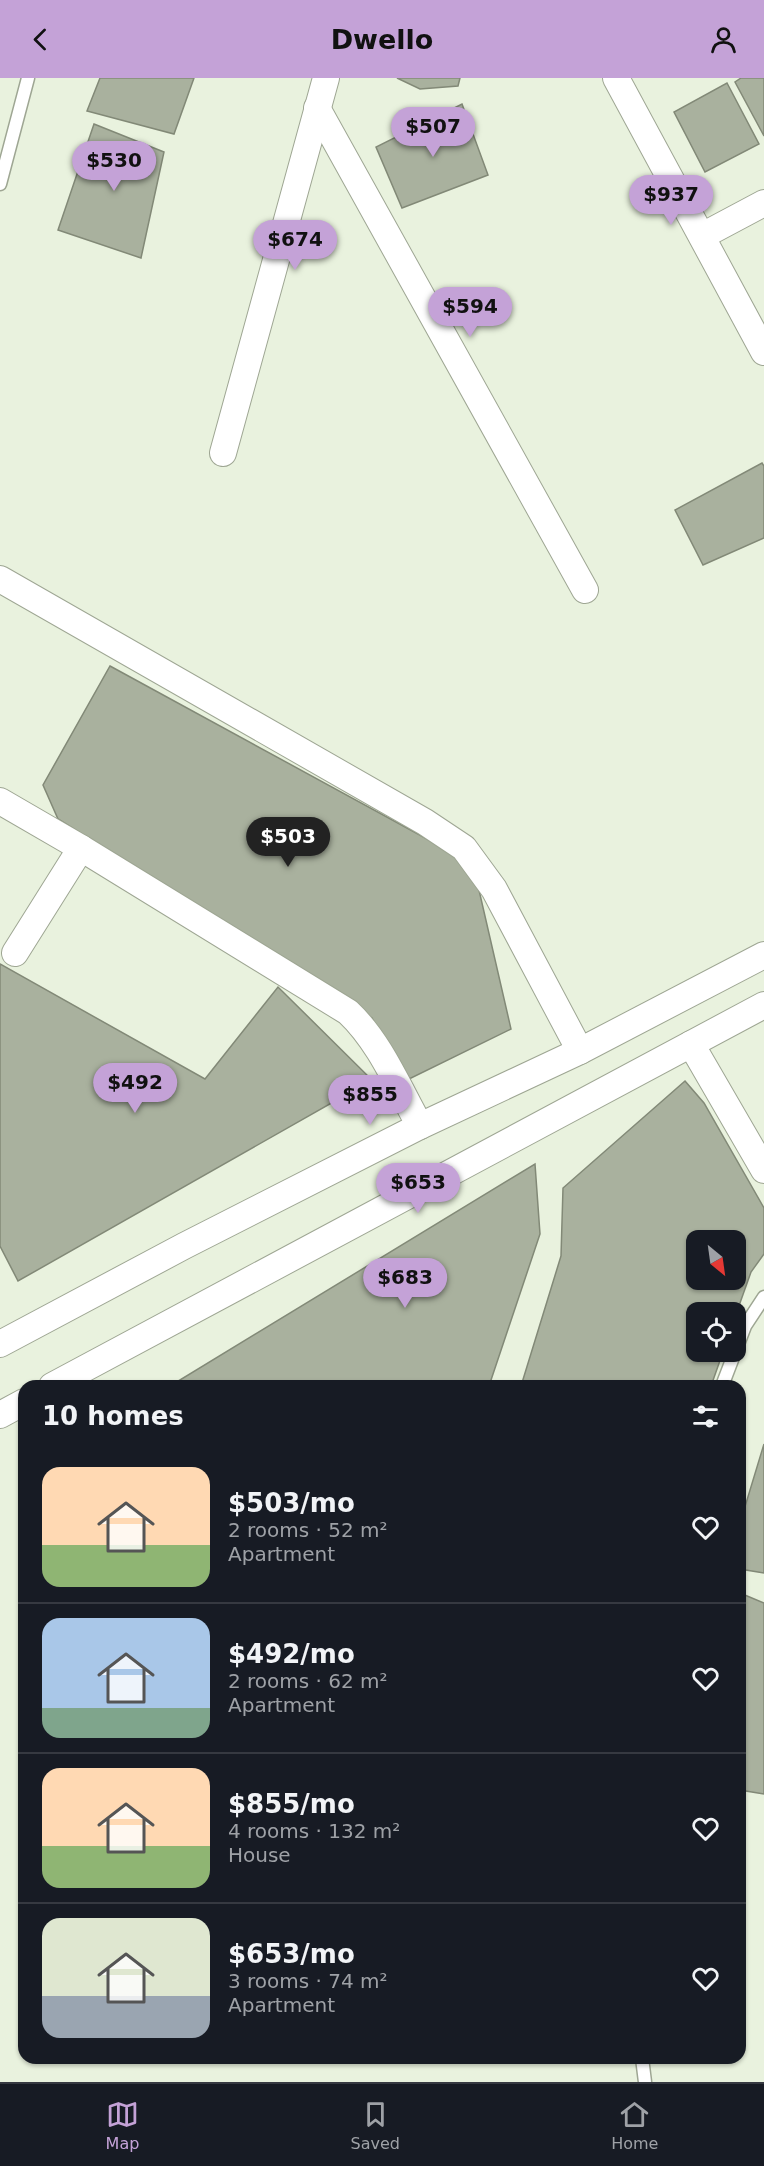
<!DOCTYPE html>
<meta charset="utf-8">
<style>
body{margin:0;font-family:"DejaVu Sans",sans-serif;background:#20242c;color:#f1f3f6;height:100vh;display:flex;flex-direction:column;font-size:22px;white-space:nowrap}
*{box-sizing:border-box;margin:0}
p{font-size:20px;color:#9ea1a6}
.icon{flex:none;width:33px;height:33px;fill:none;stroke:currentColor;stroke-width:2;stroke-linecap:round;stroke-linejoin:round}
.map{position:relative;flex:1;overflow:hidden}
.sheet{position:absolute;left:18px;top:1302px;width:728px;height:684px;display:flex;flex-direction:column;background:#171b24;border-radius:18px;box-shadow:0 2px 4px #0004}
.sheet>*{flex:none}
.needle{width:39px;rotate:151deg}
.controls{position:absolute;left:686px;top:1152px;display:grid;gap:12px}
.controls a{display:grid;place-items:center;width:60px;height:60px;border-radius:12px;background:#171b24;box-shadow:0 2px 4px #0004;font-size:30px}
.price{position:absolute;translate:-50% -51px;padding:0 14px;border-radius:21px;background:#c4a2d7;color:#111;font-size:20px;line-height:39px;filter:drop-shadow(0 2px 3px #0008)}
.price::after{content:'';position:absolute;left:50%;top:36px;width:18px;height:14px;margin-left:-9px;background:inherit;clip-path:polygon(0 0,100% 0,50% 100%)}
.price.current{background:#222;color:#fff}
ul{padding:0;list-style:none}
li{display:flex;align-items:center;gap:18px;height:150px;padding:0 24px}
li+li{border-top:2px solid #363941}
li span{display:grid;place-items:center;flex:none;width:168px;height:120px;border-radius:18px;color:#555}
li>.icon{margin-inline-start:auto}
span .icon{width:72px;height:72px;fill:#fffc;stroke-width:1}
li b{font-size:26px}
h2{display:flex;justify-content:space-between;align-items:center;height:72px;padding:0 24px;font-size:26px}
header{display:flex;justify-content:space-between;align-items:center;height:78px;padding:0 24px;background:#c4a2d7;color:#111;font-size:27px;font-weight:800}
.tab-bar{display:flex;justify-content:space-around;align-items:center;height:84px;border-top:2px solid #363941;background:#171b24;font-size:16px;color:#9ea1a6}
.tab-bar a{display:grid;justify-items:center;gap:3px}
.tab-bar .current{color:#c4a2d7}
.map>svg:first-child{display:block}
</style>
<header><svg class="icon" aria-label="back" viewBox="0 0 24 24"><path d="M15 5l-7 7 7 7"/></svg>Dwello<svg class="icon" aria-label="person" viewBox="0 0 24 24"><circle cx="12" cy="8" r="4"/><path d="M4 21q1-7 8-7t8 7"/></svg></header>
<div class="map">
<svg width="764" height="2004" viewBox="0 0 764 2004">
<rect width="100%" height="100%" fill="#e9f2de"/>
<g fill="#a9b19e" stroke="#828977" stroke-width="1.5" fill-rule="evenodd">
<polygon points="100,0 194,0 174,56 87,33"/>
<polygon points="397,0 460,0 458,8 420,11"/>
<polygon points="741,0 764,0 764,58 735,4"/>
<polygon points="727,5 759,66 705,94 674,34"/>
<polygon points="462,26 488,97 402,130 376,69"/>
<polygon points="94,46 164,74 141,180 58,152"/>
<polygon points="762,385 764,388 764,460 703,487 675,432"/>
<polygon points="110,588 473,786 511,951 405,1003 372,940 58,741 43,707"/>
<polygon points="0,886 205,1001 278,909 372,1002 18,1203 0,1168"/>
<path d="M 685,1003 L 704,1025 L 764,1130 L 764,1176 L 751,1194 L 735,1239 L 735,1234 L 696,1234 L 696,1274 L 723,1274 L 711,1308 L 521,1308 L 561,1178 L 563,1110 ZM 696,1162 L 735,1162 L 735,1202 L 696,1202 Z"/>
<polygon points="535,1086 540,1156 489,1308 170,1308"/>
<polygon points="764,1366 764,1495 740,1491 740,1445"/>
<polygon points="740,1515 764,1525 764,1716 740,1712"/>
</g>
<g fill="none" stroke-linecap="round" stroke-linejoin="round">
<g stroke="#9ea693" stroke-width="15">
<g id="service">
<polyline points="0,106 28,0"/>
<polyline points="722,1308 745,1248 764,1219"/>
<polyline points="642,1980 645,2004"/>
</g>
</g>
<g stroke="#9ea693" stroke-width="28">
<g id="minor">
<polyline points="616,0 764,274"/>
<polyline points="317,30 585,512"/>
<polyline points="702,158 764,125"/>
<polyline points="223,375 326,0"/>
<polyline points="0,501 425,744 464,770 494,811 580,973"/>
<path d="M 0,723 L 81,770 L 348,934 C 380,964 398,1009 420,1048"/>
<polyline points="15,875 81,770"/>
<polyline points="691,966 764,1092"/>
<polyline points="0,1266 184,1168 420,1048 580,973 764,877"/>
<polyline points="52,1308 764,927"/>
<polyline points="0,1337 24,1324"/>
</g>
</g>
<use href="#service" stroke="#fff" stroke-width="12"/>
<use href="#minor" stroke="#fff" stroke-width="26"/>
</g>
</svg>
<div class="controls">
<a><svg class="needle" viewBox="-14 -14 28 28"><path d="M0-13l5 13h-10z" fill="#e53935"/><path d="M0 13l5-13h-10z" fill="#9ea1a6"/></svg></a>
<a><svg class="icon" aria-label="locate" viewBox="0 0 24 24"><circle cx="12" cy="12" r="6"/><path d="M12 2v4M12 18v4M2 12h4M18 12h4"/></svg></a>
</div>
<b class="price" style="left:433px;top:80px">$507</b>
<b class="price" style="left:114px;top:114px">$530</b>
<b class="price" style="left:671px;top:148px">$937</b>
<b class="price" style="left:295px;top:193px">$674</b>
<b class="price" style="left:470px;top:260px">$594</b>
<b class="price current" style="left:288px;top:790px">$503</b>
<b class="price" style="left:135px;top:1036px">$492</b>
<b class="price" style="left:370px;top:1048px">$855</b>
<b class="price" style="left:418px;top:1136px">$653</b>
<b class="price" style="left:405px;top:1231px">$683</b>
<section class="sheet">
<h2>10 homes<svg class="icon" aria-label="filters" viewBox="0 0 24 24"><path d="M4 7h16M4 17h16"/><circle cx="9" cy="7" r="2"/><circle cx="15" cy="17" r="2"/></svg></h2>
<ul>
<li><span style="background:linear-gradient(#ffd9b3 65%,#8fb573 0)"><svg class="icon" aria-label="home" viewBox="0 0 24 24"><path d="M3 11l9-7 9 7M6 9v11h12V9"/></svg></span><div><b>$503/mo</b><p>2 rooms · 52 m²</p><p>Apartment</p></div><svg class="icon" aria-label="heart" viewBox="0 0 24 24"><path d="M12 20l-8-8c-3-5 5-10 8-4 3-6 11-1 8 4z"/></svg></li>
<li><span style="background:linear-gradient(#a9c7e8 75%,#7fa58c 0)"><svg class="icon" aria-label="home" viewBox="0 0 24 24"><path d="M3 11l9-7 9 7M6 9v11h12V9"/></svg></span><div><b>$492/mo</b><p>2 rooms · 62 m²</p><p>Apartment</p></div><svg class="icon" aria-label="heart" viewBox="0 0 24 24"><path d="M12 20l-8-8c-3-5 5-10 8-4 3-6 11-1 8 4z"/></svg></li>
<li><span style="background:linear-gradient(#ffd9b3 65%,#8fb573 0)"><svg class="icon" aria-label="home" viewBox="0 0 24 24"><path d="M3 11l9-7 9 7M6 9v11h12V9"/></svg></span><div><b>$855/mo</b><p>4 rooms · 132 m²</p><p>House</p></div><svg class="icon" aria-label="heart" viewBox="0 0 24 24"><path d="M12 20l-8-8c-3-5 5-10 8-4 3-6 11-1 8 4z"/></svg></li>
<li><span style="background:linear-gradient(#dfe7d0 65%,#9aa5b1 0)"><svg class="icon" aria-label="home" viewBox="0 0 24 24"><path d="M3 11l9-7 9 7M6 9v11h12V9"/></svg></span><div><b>$653/mo</b><p>3 rooms · 74 m²</p><p>Apartment</p></div><svg class="icon" aria-label="heart" viewBox="0 0 24 24"><path d="M12 20l-8-8c-3-5 5-10 8-4 3-6 11-1 8 4z"/></svg></li>
</ul>
</section>
</div>
<nav class="tab-bar">
<a class="current"><svg class="icon" aria-label="map" viewBox="0 0 24 24"><path d="M3 6l6-2 6 2 6-2v14l-6 2-6-2-6 2zM9 4v14M15 6v14"/></svg>Map</a>
<a><svg class="icon" aria-label="saved" viewBox="0 0 24 24"><path d="M7 4h10v16l-5-4-5 4z"/></svg>Saved</a>
<a><svg class="icon" aria-label="home" viewBox="0 0 24 24"><path d="M3 11l9-7 9 7M6 9v11h12V9"/></svg>Home</a>
</nav>
